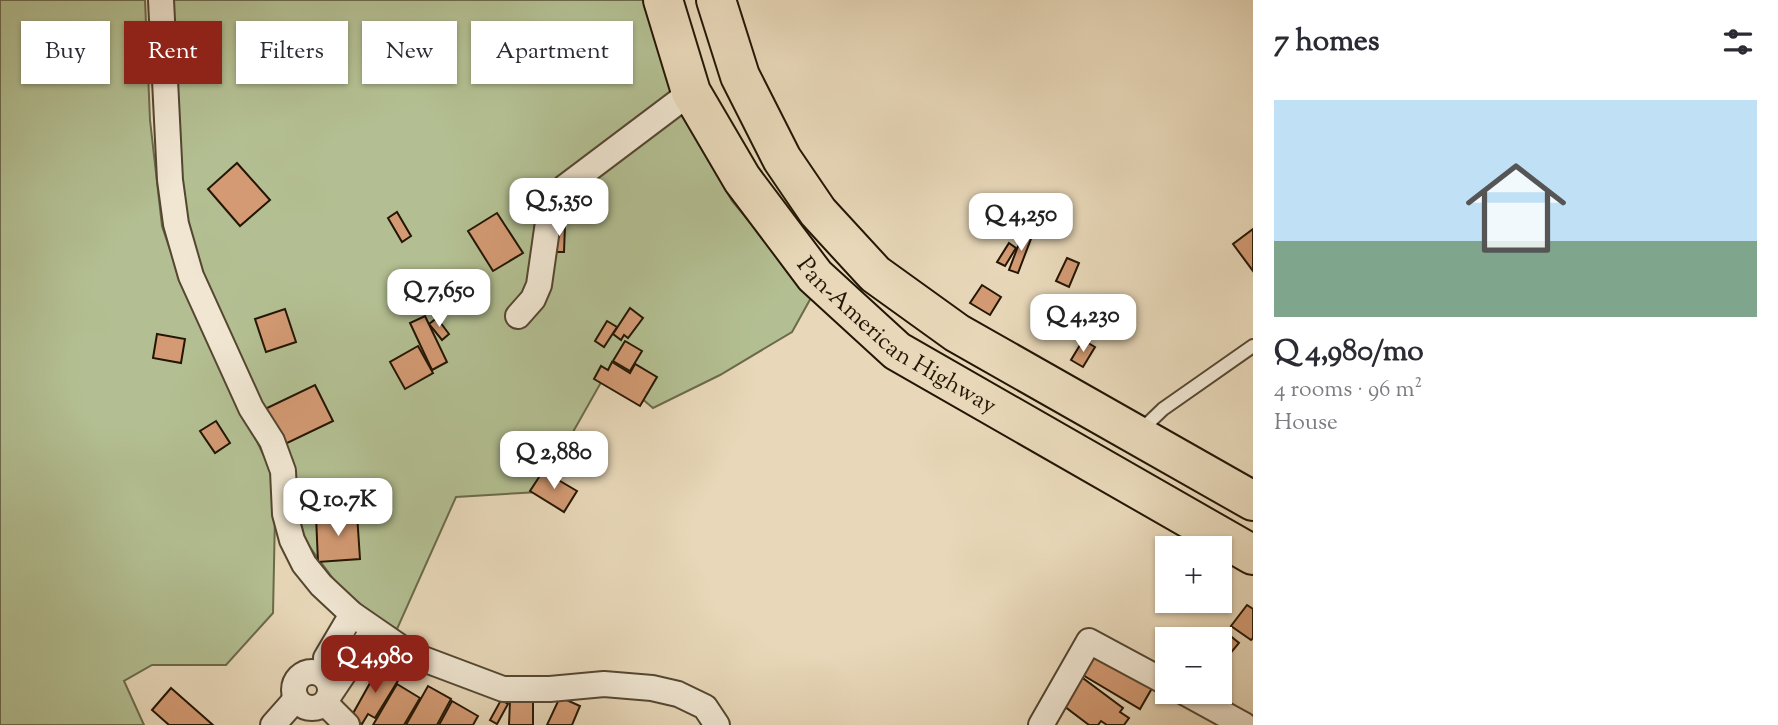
<!DOCTYPE html>
<meta charset="utf-8">
<style>
body{margin:0;font-family:"Sorts Mill Goudy",serif;background:#f7f7f7;color:#2b2b33;height:100vh;display:flex;flex-direction:column;font-size:26px;white-space:nowrap}
*{box-sizing:border-box;margin:0}
p{font-size:23px;color:#7c7c81}
.icon{flex:none;width:38px;height:38px;fill:none;stroke:currentColor;stroke-width:2;stroke-linecap:round;stroke-linejoin:round}
.map{position:relative;flex:1;overflow:hidden}
.side{display:flex;flex-direction:column;background:#fff;width:525px}
.side>*{flex:none}
.top-card{position:absolute;left:21px;top:21px;width:665px;height:63px;display:flex;gap:14px}
.fabs{position:absolute;left:1155px;top:536px;display:grid;gap:14px}
.fabs a{display:grid;place-items:center;width:77px;height:77px;border-radius:0px;background:#fff;box-shadow:0 2px 5px #0004;font-size:35px}
.price{position:absolute;translate:-50% -60px;padding:0 16px;border-radius:14px;background:#fff;color:#222;font-size:23px;line-height:46px;filter:drop-shadow(0 2px 4px #0008)}
.price::after{content:'';position:absolute;left:50%;top:42px;width:21px;height:16px;margin-left:-10px;background:inherit;clip-path:polygon(0 0,100% 0,50% 100%)}
.price.active{background:#8f2418;color:#fff}
ul{padding:0;list-style:none}
li{display:grid;align-content:center;gap:14px;height:371px;padding:0 21px}
li+li{border-top:2px solid #e1e1e2}
li span{display:grid;place-items:center;height:217px;border-radius:0px;color:#555}
li>.icon{margin-inline-start:auto}
span .icon{width:126px;height:126px;fill:#fffc;stroke-width:1}
li b{font-size:30px}
h2{display:flex;justify-content:space-between;align-items:center;height:84px;padding:0 21px;font-size:30px}
.pill{padding:0 24px;border-radius:0px;background:#fff;box-shadow:0 2px 5px #0004;font-size:24px;line-height:63px}
.pill.active{background:#8f2418;color:#fff}
main{display:flex;flex:1;min-height:0}
.map>svg:first-child{display:block}
</style>
<main>
<div class="map">
<svg width="1253" height="725" viewBox="0 0 1253 725">
<rect width="100%" height="100%" fill="#e8d8b9"/>
<filter id="stains"><feTurbulence type="fractalNoise" baseFrequency=".00286" numOctaves="4"/><feColorMatrix values="0 0 0 0 .2 0 0 0 0 .09 0 0 0 0 .02 0 0 0 .5 -.17"/></filter>
<radialGradient id="worn" r=".72"><stop offset=".6" stop-color="#630" stop-opacity="0"/><stop offset="1" stop-color="#630" stop-opacity=".3"/></radialGradient>
<g fill="#b3bf92" stroke="#6b6a4b" stroke-width="2">
<polygon points="0,0 145,0 150,120 162,226 180,279 272,473 275,515 273,613 226,665 152,665 124,681 144,725 0,725"/>
<polygon points="164,0 647,0 682,112 732,201 812,296 792,332 720,375 653,408 608,370 539,492 456,497 397,629 348,599 309,546 292,511 259,406 179,223"/>
</g>
<g fill="#d39a73" stroke="#231604" stroke-width="2">
<polygon points="237,163 270,200 240,226 208,189"/>
<polygon points="397,212 411,236 402,242 388,218"/>
<polygon points="497,213 523,253 493,271 468,231"/>
<polygon points="553,225 565,225 564,252 553,252"/>
<polygon points="1253,229 1253,271 1233,244"/>
<polygon points="1023,233 1032,236 1018,273 1009,270"/>
<polygon points="1009,243 1016,248 1005,266 997,262"/>
<polygon points="1067,258 1079,263 1069,287 1056,281"/>
<polygon points="982,285 1001,297 990,315 970,303"/>
<polygon points="630,308 643,318 628,338 624,335 621,340 613,334"/>
<polygon points="285,309 296,342 266,352 255,319"/>
<polygon points="425,316 447,362 432,370 410,323"/>
<polygon points="437,318 449,334 442,340 429,324"/>
<polygon points="607,321 617,327 604,347 595,341"/>
<polygon points="157,334 185,339 181,363 153,358"/>
<polygon points="1083,340 1095,347 1083,367 1071,360"/>
<polygon points="625,341 642,351 630,371 613,361"/>
<polygon points="418,346 433,373 405,389 390,362"/>
<polygon points="612,362 630,373 635,364 657,377 640,406 594,379 601,366 608,370"/>
<polygon points="315,385 333,421 283,445 265,409"/>
<polygon points="216,421 230,443 215,453 200,431"/>
<polygon points="543,471 577,491 564,512 530,491"/>
<polygon points="357,514 360,559 318,562 316,516"/>
<polygon points="1247,605 1253,609 1253,638 1251,640 1231,626"/>
<polygon points="1222,629 1239,643 1224,661 1220,658 1220,639 1214,639"/>
<polygon points="1091,645 1155,683 1140,709 1076,671"/>
<polygon points="379,667 399,679 375,718 368,714 362,724 351,717"/>
<polygon points="1076,673 1123,708 1120,712 1129,718 1124,725 1107,725 1101,721 1098,725 1089,725 1056,700"/>
<polygon points="397,684 420,698 404,725 373,725"/>
<polygon points="428,686 451,699 437,725 406,725"/>
<polygon points="171,688 213,725 169,725 152,710"/>
<polygon points="560,697 580,706 572,725 547,725"/>
<polygon points="501,700 508,704 497,724 490,720"/>
<polygon points="510,700 533,701 533,725 509,725"/>
<polygon points="452,701 478,716 473,725 439,725"/>
</g>
<g fill="none" stroke-linecap="round" stroke-linejoin="round">
<g stroke="#544631" stroke-width="16">
<polyline id="service" points="1139,432 1163,409 1253,346"/>
</g>
<g stroke="#544631" stroke-width="28">
<g id="minor">
<polyline points="161,0 170,180 176,224 191,276 251,408 272,441 283,471 285,514 292,540 304,564 321,585 352,614 410,654 503,689 550,689 604,684 652,688 678,694 705,707 717,725"/>
<polyline points="518,316 533,299 539,285 551,201 565,187 691,92"/>
<polyline points="326,658 352,614"/>
<circle cx="312" cy="690" r="18"/>
<polyline points="1182,691 1244,725"/>
<polyline points="330,694 373,630"/>
<polyline points="325,703 347,725"/>
<polyline points="273,725 296,699"/>
<polyline points="1041,725 1089,641 1167,683"/>
</g>
</g>
<g stroke="#231604" stroke-width="42">
<g id="trunk">
<path id="s1" d="M 663,0 L 691,92 L 742,179 L 815,276 L 897,351 L 1253,555"/>
<polyline points="716,0 740,76 782,159 818,212 875,274 957,333 1253,501"/>
</g>
</g>
<use href="#service" stroke="#f0e6d2" stroke-width="12"/>
<use href="#minor" stroke="#f0e6d2" stroke-width="24"/>
<use href="#trunk" stroke="#e8d8b9" stroke-width="38"/>
</g>
<g text-anchor="middle" stroke-width="7" stroke-linejoin="round" paint-order="stroke">
<g font-size="24" fill="#231604" stroke="#f0e6d2">
<text dy="8" stroke="none"><textPath href="#s1" startOffset="420">Pan-American Highway</textPath></text>
</g>
</g>
<rect width="100%" height="100%" filter="url(#stains)"/>
<rect width="100%" height="100%" fill="url(#worn)"/>
</svg>
<div class="fabs">
<a>+</a>
<a>−</a>
</div>
<b class="price" style="left:559px;top:238px">Q 5,350</b>
<b class="price" style="left:1021px;top:253px">Q 4,250</b>
<b class="price" style="left:439px;top:329px">Q 7,650</b>
<b class="price" style="left:1083px;top:354px">Q 4,230</b>
<b class="price" style="left:554px;top:491px">Q 2,880</b>
<b class="price" style="left:338px;top:538px">Q 10.7K</b>
<b class="price active" style="left:375px;top:695px">Q 4,980</b>
<div class="top-card">
<a class="pill">Buy</a>
<a class="pill active">Rent</a>
<a class="pill">Filters</a>
<a class="pill">New</a>
<a class="pill">Apartment</a>
</div>
</div>
<section class="side">
<h2>7 homes<svg class="icon" aria-label="filters" viewBox="0 0 24 24"><path d="M4 7h16M4 17h16"/><circle cx="9" cy="7" r="2"/><circle cx="15" cy="17" r="2"/></svg></h2>
<ul>
<li><span style="background:linear-gradient(#bfe0f5 65%,#7fa58c 0)"><svg class="icon" aria-label="home" viewBox="0 0 24 24"><path d="M3 11l9-7 9 7M6 9v11h12V9"/></svg></span><div><b>Q 4,980/mo</b><p>4 rooms · 96 m²</p><p>House</p></div></li>
</ul>
</section>
</main>
